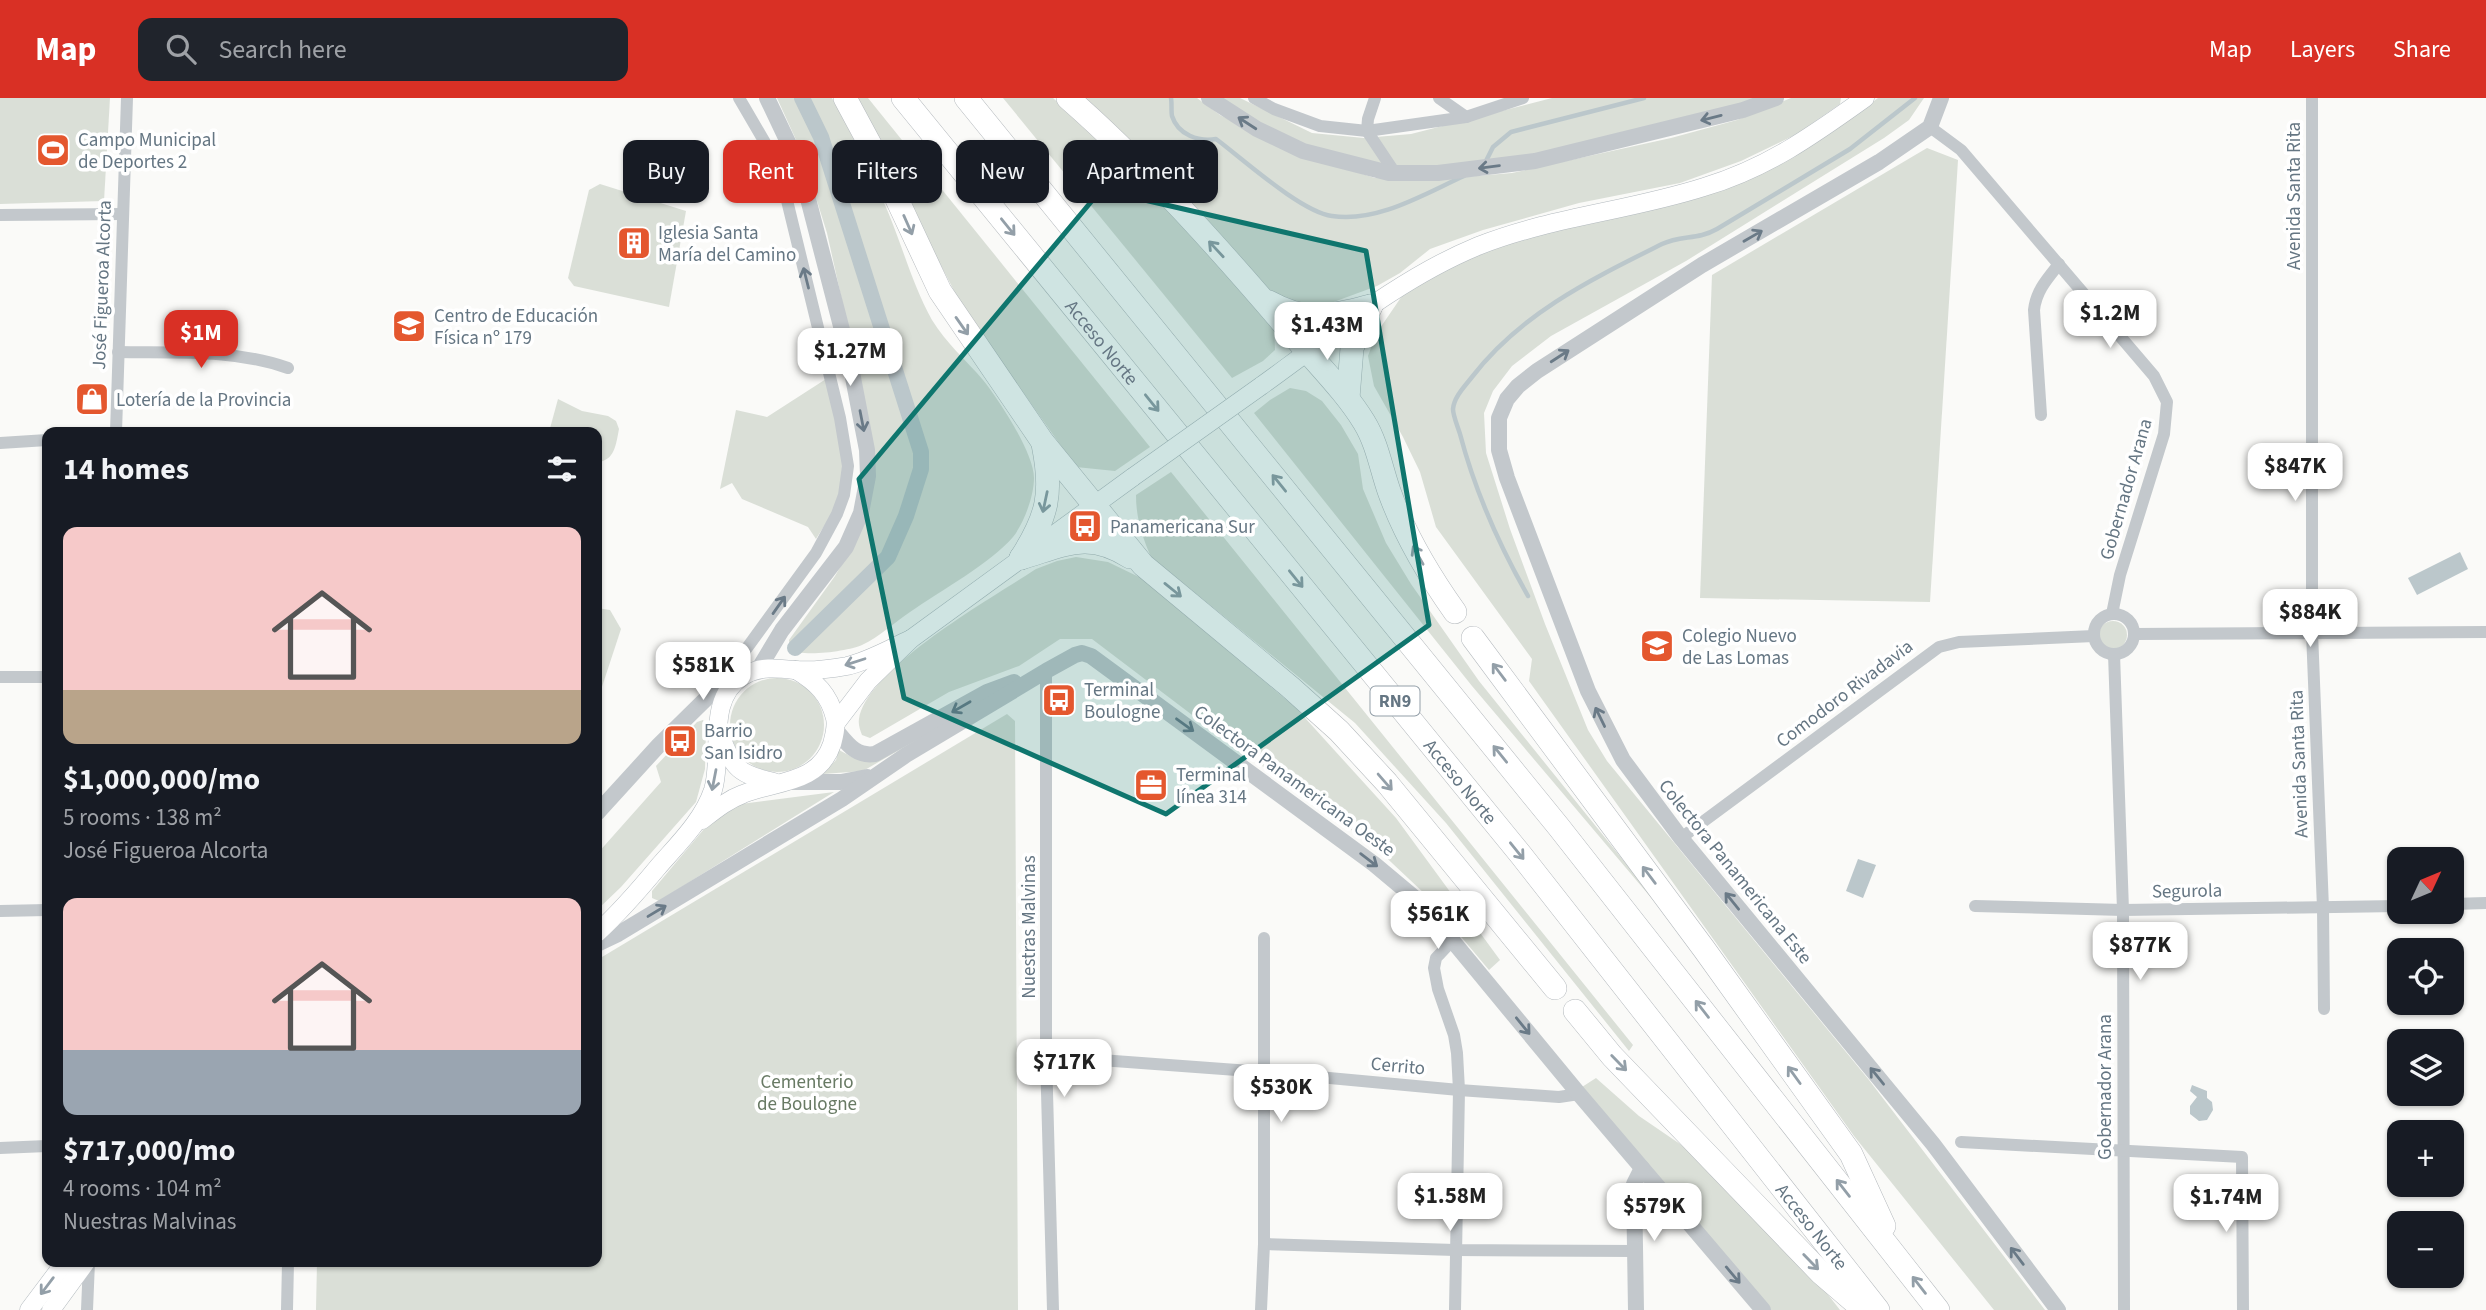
<!DOCTYPE html>
<meta charset="utf-8">
<style>
body{margin:0;font-family:"Source Sans 3",sans-serif;background:#20242c;color:#f1f3f6;height:100vh;display:flex;flex-direction:column;font-size:26px;white-space:nowrap}
*{box-sizing:border-box;margin:0}
p{font-size:23px;color:#9ea1a6}
.icon{flex:none;width:38px;height:38px;fill:none;stroke:currentColor;stroke-width:2;stroke-linecap:round;stroke-linejoin:round}
.map{position:relative;flex:1;overflow:hidden}
.sheet{position:absolute;left:42px;top:329px;width:560px;height:840px;display:flex;flex-direction:column;background:#171b24;border-radius:14px;box-shadow:0 2px 5px #0004}
.sheet>*{flex:none}
.top-card{position:absolute;left:623px;top:42px;width:665px;height:63px;display:flex;gap:14px}
.needle{width:46px;rotate:46deg}
.controls{position:absolute;left:2387px;top:749px;display:grid;gap:14px}
.controls a{display:grid;place-items:center;width:77px;height:77px;border-radius:14px;background:#171b24;box-shadow:0 2px 5px #0004;font-size:35px}
.price{position:absolute;translate:-50% -60px;padding:0 16px;border-radius:14px;background:#fff;color:#222;font-size:23px;line-height:46px;filter:drop-shadow(0 2px 4px #0008)}
.price::after{content:'';position:absolute;left:50%;top:42px;width:21px;height:16px;margin-left:-10px;background:inherit;clip-path:polygon(0 0,100% 0,50% 100%)}
.price.active{background:#d93025;color:#fff}
ul{padding:0;list-style:none}
li{display:grid;align-content:center;gap:14px;height:371px;padding:0 21px}
li span{display:grid;place-items:center;height:217px;border-radius:14px;color:#555}
li>.icon{margin-inline-start:auto}
span .icon{width:126px;height:126px;fill:#fffc;stroke-width:1}
li b{font-size:30px}
h2{display:flex;justify-content:space-between;align-items:center;height:84px;padding:0 21px;font-size:30px}
.chip{padding:0 24px;border-radius:14px;background:#171b24;box-shadow:0 2px 5px #0004;font-size:24px;line-height:63px}
.chip.active{background:#d93025;color:#fff}
header{display:flex;align-items:center;gap:42px;box-sizing:border-box;height:98px;padding:0 35px;background:#d93025;color:#fff}
header strong{font-size:33px}
nav{display:flex;gap:38px;margin-inline-start:auto;font-size:24px}
.search{width:490px;height:63px;background:#20242c;display:flex;align-items:center;gap:18px;box-sizing:border-box;padding:0 24px;border-radius:14px;color:#9ea1a6;font-size:26px}
.map>svg:first-child{display:block}
</style>
<header>
<strong>Map</strong>
<div class="search"><svg class="icon" aria-label="search" viewBox="0 0 24 24"><circle cx="10" cy="10" r="6"/><path d="M15 15l6 6"/></svg>Search here</div>
<nav><a>Map</a><a>Layers</a><a>Share</a></nav>
</header>
<div class="map">
<svg width="2486" height="1212" viewBox="0 0 2486 1212">
<rect width="100%" height="100%" fill="#fafaf8"/>
<g fill="#dadfd7">
<polygon points="0,0 110,0 104,103 0,106"/>
<path d="M 777,0 L 832,0 C 852,37 872,75 888,114 C 903,150 913,188 932,222 C 946,245 966,262 983,282 C 999,302 1034,355 1034,380 C 1034,398 1024,425 1013,439 C 992,464 939,494 910,514 C 895,524 879,539 862,547 C 849,553 801,560 790,551 L 789,542 L 835,478 L 856,442 L 865,306 L 827,135 L 802,55 Z"/>
<polygon points="854,0 868,0 1150,349 1115,373 1076,369 963,210"/>
<polygon points="1003,0 1053,0 1112,53 1262,213 1274,229 1275,252 1263,263 1232,280"/>
<polygon points="1082,0 1197,0 1220,17 1294,54 1375,80 1440,81 1512,75 1671,40 1737,22 1791,0 1841,0 1840,6 1797,36 1741,63 1680,85 1579,105 1483,132 1430,151 1400,175 1377,188 1320,209 1300,208 1277,197 1259,185"/>
<polygon points="1221,0 1240,0 1312,35 1364,40 1411,36 1552,0 1757,0 1744,6 1534,58 1437,69 1382,69 1306,48 1269,31"/>
<polygon points="1878,0 1924,0 1909,22 1884,40 1686,163 1551,238 1512,268 1493,293 1484,315 1486,355 1510,431 1545,526 1588,632 1607,663 1869,982 2045,1212 1994,1212 1854,1038 1529,583 1532,561 1436,429 1420,374 1403,339 1374,288 1368,258 1376,236 1404,195 1484,152 1538,134 1732,86 1788,62 1833,33"/>
<polygon points="1927,50 1958,62 1930,504 1700,500 1712,177"/>
<polygon points="600,86 686,113 669,209 574,188 568,180 589,92"/>
<path d="M 826,281 C 833,315 847,356 841,391 C 837,410 826,425 816,441 L 808,429 L 742,401 L 732,385 L 720,391 L 736,312 L 767,319 Z"/>
<polygon points="1290,290 1306,293 1322,303 1341,327 1358,356 1363,391 1386,445 1411,486 1479,583 1697,854 1472,588 1254,315 1270,302"/>
<path d="M 558,301 L 582,313 L 608,318 L 616,323 L 619,331 C 616,346 615,363 597,364 L 597,334 L 549,334 Z"/>
<path d="M 1171,374 L 1633,947 L 1629,953 L 1446,725 L 1355,625 L 1151,459 C 1142,438 1136,420 1136,397 Z"/>
<path d="M 1076,459 L 1108,464 L 1141,480 L 1296,610 L 1396,720 L 1500,862 L 1489,872 L 1426,797 L 1375,749 L 1212,632 L 1092,541 L 1060,541 L 1019,568 L 949,594 L 870,640 L 862,637 C 860,632 858,626 859,621 C 867,570 992,500 1036,471 L 1057,463 Z"/>
<polygon points="597,510 610,512 621,531 597,604"/>
<circle cx="2113" cy="537" r="14"/>
<circle cx="777" cy="627" r="47"/>
<polygon points="1007,616 1015,623 1018,1212 316,1212 317,1164 597,1164 597,862"/>
<polygon points="703,622 706,628 705,671 696,704 621,789 597,812 597,756 661,684 656,668 697,624"/>
<polygon points="941,628 863,673 823,676 836,662 839,652 852,659"/>
<polygon points="834,694 659,803 652,800 652,793 704,731 721,717 741,706"/>
<polygon points="1596,980 1639,1018 1680,1046 1747,1105 1798,1158 1840,1212 1770,1212 1582,989"/>
</g>
<g fill="#bbc7cb">
<polygon points="2460,454 2468,471 2417,497 2408,480"/>
<polygon points="1858,761 1876,767 1863,800 1846,793"/>
<polygon points="2192,987 2207,993 2207,1000 2212,1004 2213,1012 2207,1022 2199,1023 2190,1016 2190,1008 2197,999 2190,993"/>
</g>
<g fill="none" stroke-linecap="round" stroke-linejoin="round">
<g stroke="#bbc7cb" stroke-width="4.5">
<path d="M 1171,0 C 1172,5 1171,13 1172,18 C 1178,37 1199,44 1216,41 C 1243,61 1301,114 1332,118 C 1377,125 1424,96 1464,78"/>
<polyline points="1485,65 1493,49 1511,34 1644,0"/>
<path d="M 1528,498 C 1499,447 1475,393 1460,336 C 1458,329 1453,318 1453,311 C 1454,299 1465,288 1472,279 C 1521,215 1592,181 1662,146 C 1681,137 1698,142 1717,131 L 1850,51 L 1915,0"/>
</g>
<polyline stroke="#bbc7cb" stroke-width="16" points="795,550 888,459 906,418 921,371 921,354 821,39 802,0"/>
<g stroke="#b3babf" stroke-width="19">
<g id="secondary">
<path d="M 1261,288 C 1331,238 1398,181 1478,148 C 1551,119 1629,113 1704,89 C 1767,70 1812,38 1865,0"/>
<polyline points="836,625 868,583 911,541 1133,379"/>
<path d="M 721,638 C 732,671 741,677 774,684"/>
<path d="M 702,722 C 715,712 727,702 743,696 C 775,683 819,686 832,646 C 834,638 837,629 835,620 C 829,596 816,584 796,572"/>
<path d="M 597,835 C 619,815 639,792 658,769 C 678,746 703,722 713,692 C 724,656 705,601 743,578 C 760,568 777,570 795,572 C 811,573 831,571 847,568 C 869,563 891,550 911,541"/>
<polyline points="29,1212 65,1164"/>
<polyline points="51,1212 86,1164"/>
</g>
</g>
<g stroke="#b4b9bd" stroke-width="24">
<g id="motorway">
<polyline points="845,0 880,65 940,193 1042,343 1143,467 1290,589 1339,633 1387,685 1555,890"/>
<path id="s1" d="M 903,0 L 1521,757 L 1878,1212"/>
<polyline points="966,0 1558,728 1938,1212"/>
<path d="M 1068,0 C 1148,70 1225,157 1294,238 C 1317,266 1345,293 1364,324 C 1377,345 1381,370 1389,393 C 1405,438 1428,476 1455,514"/>
<path d="M 1269,204 C 1309,226 1329,218 1371,208"/>
<polyline points="1348,300 1352,250 1371,208"/>
<path d="M 1021,460 C 1065,447 1088,432 1130,459"/>
<path d="M 1021,460 C 1048,418 1053,395 1043,346"/>
<polyline points="1473,540 1704,851 1851,1056 1884,1128"/>
<polyline points="1575,913 1612,958 1821,1175 1864,1212"/>
</g>
</g>
<g stroke="#c3c8cc" stroke-width="12">
<polyline points="1254,0 1274,11 1320,28 1367,33 1466,19 1523,0"/>
<polyline points="1375,0 1368,21 1367,33 1395,75"/>
<polyline points="1439,0 1466,19"/>
<polyline points="2312,0 2312,534 2323,810 2324,911"/>
<polyline points="1930,29 1961,52 2154,278 2167,304 2164,336 2120,477 2112,516"/>
<polyline points="0,117 123,116"/>
<path d="M 118,254 C 175,255 234,251 288,270"/>
<path d="M 2041,317 L 2034,212 C 2036,193 2047,181 2059,166"/>
<polyline points="116,334 127,0"/>
<polyline points="0,345 47,342"/>
<circle cx="2114" cy="536" r="20"/>
<polyline points="2134,536 2486,534"/>
<polyline points="2114,556 2123,812 2124,1212"/>
<polyline points="1046,573 1046,958 1053,1212"/>
<polyline points="0,579 47,579"/>
<polyline points="720,587 816,455 837,416 844,397 848,368 840,320 782,82 767,48 739,0"/>
<polyline points="1681,740 1939,549 1959,544 2094,538"/>
<polyline points="2452,806 2486,805"/>
<polyline points="1975,808 2123,812 2399,808"/>
<polyline points="0,813 47,812"/>
<polyline points="1453,842 1436,860 1434,870 1438,891 1454,937 1457,955 1459,992 1455,1212"/>
<polyline points="1046,958 1264,974 1459,992 1559,999 1579,996"/>
<polyline points="1961,1044 2242,1059 2243,1212"/>
<polyline points="0,1050 47,1048"/>
<polyline points="1264,1146 1455,1152 1635,1153"/>
<polyline points="87,1212 89,1164"/>
<polyline points="287,1212 288,1164"/>
<polyline points="1261,1212 1264,1146 1264,840"/>
</g>
<g stroke="#c3c8cc" stroke-width="16">
<polyline points="1209,0 1257,31 1303,53 1389,75 1438,75 1535,63 1743,12 1776,0"/>
<polyline points="1941,0 1930,29 1879,64 1702,167 1537,273 1518,288 1507,301 1499,320 1499,352 1507,380 1588,593 1623,662 1681,740 1933,1046 2058,1212"/>
<polyline points="758,572 782,532 846,449 861,415 868,378 867,352 849,259 806,93 796,61 767,0"/>
<path d="M 835,631 C 847,645 855,659 875,656 L 987,594 L 1014,584"/>
<polyline points="790,684 841,684 867,679"/>
<polyline points="597,715 659,647 720,587 730,590"/>
<polyline points="597,846 618,836 842,701 906,657 1046,573 1075,557 1082,555 1091,558 1374,766 1423,807 1579,996 1763,1212"/>
<polyline points="1636,1212 1634,1086 1642,1070"/>
</g>
<use href="#secondary" stroke="#fff" stroke-width="18"/>
<use href="#motorway" stroke="#fff" stroke-width="23"/>
<g stroke="#b3babf" stroke-width="19" stroke-linecap="butt">
<polyline id="secondary-bridge" points="1133,379 1261,288"/>
</g>
<use href="#secondary-bridge" stroke="#fff" stroke-width="18"/>
</g>
<defs><path id="oneway-shaft" d="M-6 0H5M1.5-3L5.5 0L1.5 3" fill="none" stroke-width="1.6" stroke-linecap="round" stroke-linejoin="round" transform="scale(1.75)"/></defs>
<g stroke="#6a7a87">
<use href="#oneway-shaft" transform="translate(1711 20) rotate(166)"/>
<use href="#oneway-shaft" transform="translate(1247 25) rotate(-147)"/>
<use href="#oneway-shaft" transform="translate(1489 69) rotate(173)"/>
<use href="#oneway-shaft" transform="translate(1753 138) rotate(-30)"/>
<use href="#oneway-shaft" transform="translate(806 180) rotate(-104)"/>
<use href="#oneway-shaft" transform="translate(1560 258) rotate(-33)"/>
<use href="#oneway-shaft" transform="translate(862 323) rotate(79)"/>
<use href="#oneway-shaft" transform="translate(779 507) rotate(-55)"/>
<use href="#oneway-shaft" transform="translate(961 609) rotate(150)"/>
<use href="#oneway-shaft" transform="translate(1600 619) rotate(-116)"/>
<use href="#oneway-shaft" transform="translate(1185 627) rotate(36)"/>
<use href="#oneway-shaft" transform="translate(1369 762) rotate(37)"/>
<use href="#oneway-shaft" transform="translate(1732 803) rotate(-129)"/>
<use href="#oneway-shaft" transform="translate(657 813) rotate(-31)"/>
<use href="#oneway-shaft" transform="translate(1523 928) rotate(51)"/>
<use href="#oneway-shaft" transform="translate(1877 978) rotate(-129)"/>
<use href="#oneway-shaft" transform="translate(2017 1158) rotate(-127)"/>
<use href="#oneway-shaft" transform="translate(1733 1177) rotate(50)"/>
</g>
<g stroke="#939fa8">
<use href="#oneway-shaft" transform="translate(908 127) rotate(66)"/>
<use href="#oneway-shaft" transform="translate(1008 129) rotate(51)"/>
<use href="#oneway-shaft" transform="translate(1216 151) rotate(-133)"/>
<use href="#oneway-shaft" transform="translate(962 228) rotate(55)"/>
<use href="#oneway-shaft" transform="translate(1152 305) rotate(51)"/>
<use href="#oneway-shaft" transform="translate(1279 385) rotate(-129)"/>
<use href="#oneway-shaft" transform="translate(1045 404) rotate(102)"/>
<use href="#oneway-shaft" transform="translate(1418 457) rotate(-119)"/>
<use href="#oneway-shaft" transform="translate(1296 481) rotate(51)"/>
<use href="#oneway-shaft" transform="translate(1173 492) rotate(39)"/>
<use href="#oneway-shaft" transform="translate(855 564) rotate(162)"/>
<use href="#oneway-shaft" transform="translate(1499 574) rotate(-127)"/>
<use href="#oneway-shaft" transform="translate(1500 656) rotate(-129)"/>
<use href="#oneway-shaft" transform="translate(714 682) rotate(101)"/>
<use href="#oneway-shaft" transform="translate(1385 684) rotate(49)"/>
<use href="#oneway-shaft" transform="translate(1517 753) rotate(51)"/>
<use href="#oneway-shaft" transform="translate(1649 777) rotate(-127)"/>
<use href="#oneway-shaft" transform="translate(1702 911) rotate(-128)"/>
<use href="#oneway-shaft" transform="translate(1619 965) rotate(46)"/>
<use href="#oneway-shaft" transform="translate(1794 977) rotate(-126)"/>
<use href="#oneway-shaft" transform="translate(1843 1090) rotate(-128)"/>
<use href="#oneway-shaft" transform="translate(1811 1164) rotate(46)"/>
<use href="#oneway-shaft" transform="translate(1919 1187) rotate(-128)"/>
<use href="#oneway-shaft" transform="translate(47 1188) rotate(127)"/>
</g>
<path fill="#0f766e" fill-opacity="0.2" stroke="#0f766e" stroke-width="5" stroke-linejoin="round" d="M 1101,92 L 1366,153 L 1429,527 L 1166,716 L 904,600 L 859,381 Z"/>
<defs>
<g id="stadium-square" transform="scale(1.75)"><rect x="-9" y="-9" width="18" height="18" rx="4" fill="#e4572e" stroke="#fff"/><path d="M0-5a6.5 5 0 1 0 0 10a6.5 5 0 1 0 0-10ZM-3.5-1.8h7v3.6h-7Z" fill="#fff"/></g>
<g id="building-square" transform="scale(1.75)"><rect x="-9" y="-9" width="18" height="18" rx="4" fill="#e4572e" stroke="#fff"/><path d="M-4-6H4V6H1V3H-1V6H-4ZM-2.5-4.3h1.7v1.8h-1.7ZM.8-4.3h1.7v1.8H.8ZM-2.5-1h1.7V.8h-1.7ZM.8-1h1.7V.8H.8Z" fill="#fff"/></g>
<g id="school-square" transform="scale(1.75)"><rect x="-9" y="-9" width="18" height="18" rx="4" fill="#e4572e" stroke="#fff"/><path d="M0-5L7-2L0 1L-7-2ZM-4 1L0 2.5L4 1V4Q0 6-4 4Z" fill="#fff"/></g>
<g id="shop-square" transform="scale(1.75)"><rect x="-9" y="-9" width="18" height="18" rx="4" fill="#e4572e" stroke="#fff"/><path d="M-5-2.5h2.3a2.7 3.5 0 0 1 5.4 0H5L5.5 6h-11ZM-1.5-2.5h3a1.5 2.3 0 0 0-3 0Z" fill="#fff"/></g>
<g id="bus-square" transform="scale(1.75)"><rect x="-9" y="-9" width="18" height="18" rx="4" fill="#e4572e" stroke="#fff"/><path d="M-5-6H5V4H4V6H2V4H-2V6H-4V4H-5ZM-3.5-4V0h7V-4ZM-3.5 1.2v1.5H-2V1.2ZM2 1.2v1.5H3.5V1.2Z" fill="#fff"/></g>
<g id="office-square" transform="scale(1.75)"><rect x="-9" y="-9" width="18" height="18" rx="4" fill="#e4572e" stroke="#fff"/><path d="M-6-3h4V-5.5h4V-3h4V5H-6ZM-1-4.5V-3h2v-1.5ZM-6 0V1H6V0Z" fill="#fff"/></g>
</defs>
<g fill-rule="evenodd">
<use href="#stadium-square" x="53" y="52"/>
<use href="#building-square" x="634" y="145"/>
<use href="#school-square" x="409" y="228"/>
<use href="#shop-square" x="92" y="301"/>
<use href="#bus-square" x="1085" y="428"/>
<use href="#school-square" x="1657" y="548"/>
<use href="#bus-square" x="1059" y="602"/>
<use href="#bus-square" x="680" y="643"/>
<use href="#office-square" x="1151" y="687"/>
</g>
<g text-anchor="middle" stroke-width="7" stroke-linejoin="round" paint-order="stroke">
<rect fill="#fff" stroke="#939fa8" stroke-width="2" x="1370.5" y="588.5" width="49" height="29" rx="5"/>
<g font-size="18" font-weight="bold" fill="#657683">
<text x="1395" y="609">RN9</text>
</g>
<g font-size="19" fill="#657683" stroke="#fff" text-anchor="start">
<text x="78" y="48">Campo Municipal<tspan x="78" dy="22">de Deportes 2</tspan></text>
<text x="658" y="141">Iglesia Santa<tspan x="658" dy="22">María del Camino</tspan></text>
<text x="434" y="224">Centro de Educación<tspan x="434" dy="22">Física nº 179</tspan></text>
<text x="116" y="308">Lotería de la Provincia</text>
<text x="1110" y="435">Panamericana Sur</text>
<text x="1682" y="544">Colegio Nuevo<tspan x="1682" dy="22">de Las Lomas</tspan></text>
<text x="1084" y="598">Terminal<tspan x="1084" dy="22">Boulogne</tspan></text>
<text x="704" y="639">Barrio<tspan x="704" dy="22">San Isidro</tspan></text>
<text x="1176" y="683">Terminal<tspan x="1176" dy="22">línea 314</tspan></text>
</g>
<g font-size="19" fill="#657683" stroke="#fff">
<text transform="translate(2293 98) rotate(-90)" y="7">Avenida Santa Rita</text>
<text transform="translate(101 187) rotate(-88)" y="7">José Figueroa Alcorta</text>
<text dy="7" stroke="none"><textPath href="#s1" startOffset="315">Acceso Norte</textPath></text>
<text transform="translate(2125 391) rotate(-74)" y="7">Gobernador Arana</text>
<text transform="translate(1844 595) rotate(-37)" y="7">Comodoro Rivadavia</text>
<text transform="translate(2298 666) rotate(-92)" y="7">Avenida Santa Rita</text>
<text transform="translate(1295 682) rotate(36)" y="7">Colectora Panamericana Oeste</text>
<text dy="7" stroke="none"><textPath href="#s1" startOffset="882">Acceso Norte</textPath></text>
<text transform="translate(1736 773) rotate(51)" y="7">Colectora Panamericana Este</text>
<text transform="translate(2187 792) rotate(-1)" y="7">Segurola</text>
<text transform="translate(1028 829) rotate(-90)" y="7">Nuestras Malvinas</text>
<text transform="translate(1398 967) rotate(5)" y="7">Cerrito</text>
<text transform="translate(2104 989) rotate(-90)" y="7">Gobernador Arana</text>
<text dy="7" stroke="none"><textPath href="#s1" startOffset="1449">Acceso Norte</textPath></text>
</g>
<g font-size="19" fill="#687a64" stroke="#fff">
<text x="807" y="990">Cementerio<tspan x="807" dy="22">de Boulogne</tspan></text>
</g>
</g>
</svg>
<div class="controls">
<a><svg class="needle" viewBox="-14 -14 28 28"><path d="M0-13l5 13h-10z" fill="#e53935"/><path d="M0 13l5-13h-10z" fill="#9ea1a6"/></svg></a>
<a><svg class="icon" aria-label="locate" viewBox="0 0 24 24"><circle cx="12" cy="12" r="6"/><path d="M12 2v4M12 18v4M2 12h4M18 12h4"/></svg></a>
<a><svg class="icon" aria-label="layers" viewBox="0 0 24 24"><path d="M12 4l9 5-9 5-9-5zM3 14l9 5 9-5"/></svg></a>
<a>+</a>
<a>−</a>
</div>
<b class="price" style="left:2110px;top:252px">$1.2M</b>
<b class="price" style="left:1327px;top:264px">$1.43M</b>
<b class="price active" style="left:201px;top:272px">$1M</b>
<b class="price" style="left:850px;top:290px">$1.27M</b>
<b class="price" style="left:2295px;top:405px">$847K</b>
<b class="price" style="left:2310px;top:551px">$884K</b>
<b class="price" style="left:703px;top:604px">$581K</b>
<b class="price" style="left:1438px;top:853px">$561K</b>
<b class="price" style="left:2140px;top:884px">$877K</b>
<b class="price" style="left:1064px;top:1001px">$717K</b>
<b class="price" style="left:1281px;top:1026px">$530K</b>
<b class="price" style="left:1450px;top:1135px">$1.58M</b>
<b class="price" style="left:2226px;top:1136px">$1.74M</b>
<b class="price" style="left:1654px;top:1145px">$579K</b>
<div class="top-card">
<a class="chip">Buy</a>
<a class="chip active">Rent</a>
<a class="chip">Filters</a>
<a class="chip">New</a>
<a class="chip">Apartment</a>
</div>
<section class="sheet">
<h2>14 homes<svg class="icon" aria-label="filters" viewBox="0 0 24 24"><path d="M4 7h16M4 17h16"/><circle cx="9" cy="7" r="2"/><circle cx="15" cy="17" r="2"/></svg></h2>
<ul>
<li><span style="background:linear-gradient(#f6c9c9 75%,#b9a48a 0)"><svg class="icon" aria-label="home" viewBox="0 0 24 24"><path d="M3 11l9-7 9 7M6 9v11h12V9"/></svg></span><div><b>$1,000,000/mo</b><p>5 rooms · 138 m²</p><p>José Figueroa Alcorta</p></div></li>
<li><span style="background:linear-gradient(#f6c9c9 70%,#9aa5b1 0)"><svg class="icon" aria-label="home" viewBox="0 0 24 24"><path d="M3 11l9-7 9 7M6 9v11h12V9"/></svg></span><div><b>$717,000/mo</b><p>4 rooms · 104 m²</p><p>Nuestras Malvinas</p></div></li>
</ul>
</section>
</div>
